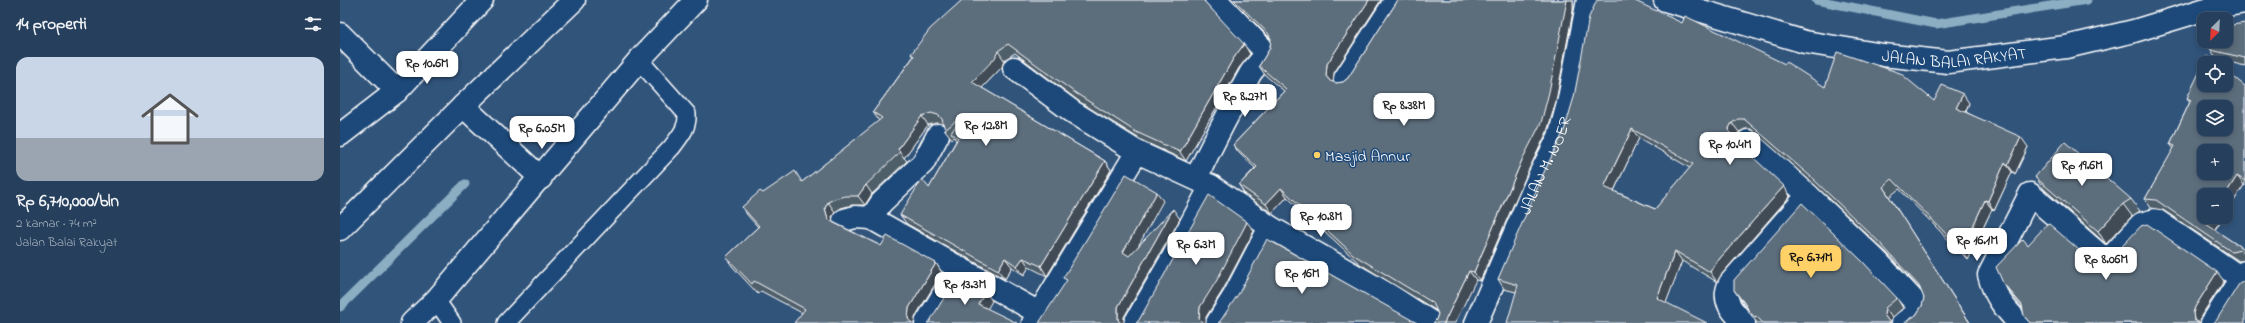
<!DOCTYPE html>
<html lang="id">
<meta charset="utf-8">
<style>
body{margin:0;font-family:"Indie Flower",sans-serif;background:#2d4662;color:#f1f3f6;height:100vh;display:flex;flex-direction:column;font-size:15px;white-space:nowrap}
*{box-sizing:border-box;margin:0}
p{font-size:13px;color:#a3afbb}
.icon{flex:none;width:22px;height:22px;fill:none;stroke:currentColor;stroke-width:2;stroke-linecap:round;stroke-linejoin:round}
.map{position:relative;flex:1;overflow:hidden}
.side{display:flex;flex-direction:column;background:#253f5c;width:340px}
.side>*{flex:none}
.needle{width:26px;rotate:204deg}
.controls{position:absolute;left:1857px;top:12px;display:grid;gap:8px}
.controls a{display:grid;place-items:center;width:36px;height:36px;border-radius:8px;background:#253f5c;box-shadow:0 2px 6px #0003,0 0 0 1px #425872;font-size:20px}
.price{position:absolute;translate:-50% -34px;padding:0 9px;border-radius:8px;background:#fff;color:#222;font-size:13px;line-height:26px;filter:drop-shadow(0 1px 2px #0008)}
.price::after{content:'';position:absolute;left:50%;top:24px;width:12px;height:9px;margin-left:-6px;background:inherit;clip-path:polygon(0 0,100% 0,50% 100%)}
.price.current{background:#ffd166;color:#111}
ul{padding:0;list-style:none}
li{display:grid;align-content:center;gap:8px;height:212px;padding:0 16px}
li+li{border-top:1px solid #425872}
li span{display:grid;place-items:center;height:124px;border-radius:12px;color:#555}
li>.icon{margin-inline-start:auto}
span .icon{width:72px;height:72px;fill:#fffc;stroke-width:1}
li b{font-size:17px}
h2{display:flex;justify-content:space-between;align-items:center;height:48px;padding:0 16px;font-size:17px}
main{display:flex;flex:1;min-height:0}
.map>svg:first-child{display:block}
</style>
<main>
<section class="side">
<h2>14 properti<svg class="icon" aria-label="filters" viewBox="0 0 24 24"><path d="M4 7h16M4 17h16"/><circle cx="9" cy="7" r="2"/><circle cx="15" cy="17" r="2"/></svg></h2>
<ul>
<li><span style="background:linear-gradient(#c9d6e8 65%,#9aa5b1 0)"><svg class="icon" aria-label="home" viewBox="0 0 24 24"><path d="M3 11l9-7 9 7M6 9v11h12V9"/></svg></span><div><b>Rp 6,710,000/bln</b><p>2 kamar · 74 m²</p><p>Jalan Balai Rakyat</p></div></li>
</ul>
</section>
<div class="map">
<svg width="1905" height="323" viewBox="0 0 1905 323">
<rect width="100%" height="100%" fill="#31547b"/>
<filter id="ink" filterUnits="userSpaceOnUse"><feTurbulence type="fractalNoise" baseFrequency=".025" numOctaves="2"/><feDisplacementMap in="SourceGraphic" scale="8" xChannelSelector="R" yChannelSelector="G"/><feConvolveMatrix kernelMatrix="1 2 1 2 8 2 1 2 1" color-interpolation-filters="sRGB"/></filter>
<g filter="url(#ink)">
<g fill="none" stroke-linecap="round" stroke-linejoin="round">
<g stroke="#8caec2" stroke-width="9">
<polyline points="1476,0 1596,24 1747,0"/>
<polyline points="0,307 125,184"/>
</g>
<g stroke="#fff" stroke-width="20">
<g id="lane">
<polyline points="96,300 112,323"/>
<path d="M 166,323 L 332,147 C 340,136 348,128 347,114 L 299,60"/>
</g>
</g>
<g stroke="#fff" stroke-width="25">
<g id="street">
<polyline points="0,34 57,91"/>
<polyline points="674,68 733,112 797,152 871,186 930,227 1049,295 1092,323"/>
<polyline points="1004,80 1056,0"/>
<polyline points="0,135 57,91 142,0"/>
<path d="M 856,178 C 873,143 891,108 910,74 C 915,66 924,60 925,51 L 876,0"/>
<polyline points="1468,195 1538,262 1577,304 1578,310 1576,314 1563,323"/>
<polyline points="531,218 541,203 583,163 598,135"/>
<polyline points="504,220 515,217 531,218 699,313"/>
<polyline points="586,323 619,269"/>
<polyline points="693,323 797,152"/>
<polyline points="795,323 836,252 871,186"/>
<polyline points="877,323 894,296 930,227"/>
<path id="s1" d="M 1136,323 L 1200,174 L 1219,137 L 1228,104 L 1248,0"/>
<path d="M 1404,323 C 1392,311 1381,300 1390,283 L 1468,195 L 1408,141"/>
<path d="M 1679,323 C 1665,309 1654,295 1649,275 L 1690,194 L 1761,256 L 1772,256 L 1801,224 L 1816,220 L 1901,278 L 1905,272"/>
<polyline points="1872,323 1901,278 1905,281"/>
</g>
</g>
<g stroke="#fff" stroke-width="25">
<g id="secondary">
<path id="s2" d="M 1325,0 L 1465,42 L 1543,55 L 1608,62 L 1726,47 L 1794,31 L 1866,9 L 1905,2"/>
<polyline points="123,106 201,178"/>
<polyline points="0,229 123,106 234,0"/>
<polyline points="72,323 96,300 299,60 356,0"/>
</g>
</g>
<use href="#lane" stroke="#1f4a7a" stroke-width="17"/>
<use href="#street" stroke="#1f4a7a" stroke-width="22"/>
<use href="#secondary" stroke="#1f4a7a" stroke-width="22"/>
</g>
<g fill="#4f5e6b" stroke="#fff" fill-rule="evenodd">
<polygon points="622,0 864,0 864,1 910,54 899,68 846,161 803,141 740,102 675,53 664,60 662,67 642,88 765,161 771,170 707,276 689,267 684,275 672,267 665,279 567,224 560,215 589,188 616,141 614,137 612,139 605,130 604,124 597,123 588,125 564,158 567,161 532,194 525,205 512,205 501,208 495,212 492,217 493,222 541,246 596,263 602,273 575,317 462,313 421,291 418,294 392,266 386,257 418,227 408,216 402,207 423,193 462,182 539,121 533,112 573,57 571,54"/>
<polygon points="892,0 1041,0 994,73 993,82 996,83 1003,82 1008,78 1058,0 1233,0 1233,11 1216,101 1207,132 1189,169 1140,281 1136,280 1096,320 1098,314 1097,311 1020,264 947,197 932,213 905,195 899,185 915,168 900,154 893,145 944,91 925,75 919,66 930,48 931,39"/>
<path d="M 1342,23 L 1485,87 L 1594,101 L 1629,103 L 1626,112 L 1688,147 L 1675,174 L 1672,172 L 1654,211 L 1652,209 L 1628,260 L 1559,189 L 1549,197 L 1630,323 L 1576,315 L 1582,306 L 1584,298 L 1581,290 L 1547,253 L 1476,186 L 1411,129 L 1405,129 L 1399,132 L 1396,138 L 1396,142 L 1450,196 L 1381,275 L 1377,282 L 1342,261 L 1326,302 L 1176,292 L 1164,289 L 1158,279 ZM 1299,138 L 1350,168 L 1315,209 L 1274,191 Z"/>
<polygon points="1905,23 1905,66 1877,59 1871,50"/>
<polygon points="1905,86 1905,186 1904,185 1875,230 1905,250 1905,260 1899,261 1823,210 1811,208 1805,199 1834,149 1830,144 1850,102 1847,98"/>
<polygon points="1695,177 1791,199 1800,211 1792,216 1766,244 1704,189"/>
<polygon points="1688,245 1746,256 1754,259 1884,281 1861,316 1860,323 1690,323 1684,316 1682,307 1670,292 1663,283"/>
<polygon points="1394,290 1557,298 1563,308 1552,318 1551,323 1417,323 1409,312 1408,308 1400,299"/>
</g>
<g fill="#404c57" stroke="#fff">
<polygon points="1029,0 1041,0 994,73 993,85 986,76 987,64"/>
<polygon points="1227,0 1233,0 1233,11 1216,101 1207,132 1189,169 1140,281 1134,272 1182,160"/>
<polygon points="904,44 910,54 899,68 846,161 840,152 893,59"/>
<polygon points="658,51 664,60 662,67 638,92 632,82"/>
<polygon points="1623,94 1629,103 1623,117 1616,108"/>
<polygon points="582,116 588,125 564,158 558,149"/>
<polygon points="1392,123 1399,132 1396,138 1396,145 1390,136 1389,128"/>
<polygon points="1292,129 1299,138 1271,197 1264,187"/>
<polygon points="1681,137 1688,147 1675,174 1668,165"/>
<polygon points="765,161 771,170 707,276 701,266"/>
<polygon points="1665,162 1672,172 1654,211 1648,201"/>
<polygon points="1897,176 1904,185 1886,213 1886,195 1885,195"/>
<polygon points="526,185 532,194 525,205 518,196"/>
<polygon points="1444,186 1450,196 1381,275 1377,282 1370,272 1374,265"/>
<polygon points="1543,187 1549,197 1630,323"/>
<polygon points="941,188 947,197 932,213 926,204"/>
<polygon points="817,192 823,201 790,261 783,252"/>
<polygon points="1645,200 1652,209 1628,260 1622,250"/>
<polygon points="488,202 495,212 492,217 495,229 488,219 485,208"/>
<polygon points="1783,204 1792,216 1766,244 1758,231"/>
<polygon points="833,209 840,219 784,317 784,323 780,323 778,320 778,307"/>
<polygon points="1870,217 1883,217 1872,233 1866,224"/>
<polygon points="907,222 914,231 883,290 866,317 866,323 862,323 859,319 860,307"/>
<polygon points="1335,251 1342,261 1324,308 1317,298"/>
<polygon points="665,258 672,267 665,279 658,270"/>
<polygon points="683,258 689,267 684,275 677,266"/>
<polygon points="596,263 602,273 575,317 575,323 571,323 568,319 569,308"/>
<polygon points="1129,271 1136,280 1115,323 1104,323"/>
<polygon points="1877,272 1884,281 1861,316 1860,323 1854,320 1853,313 1855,307"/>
<polygon points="646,292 652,301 645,313 638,304"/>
<polygon points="1545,308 1552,318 1551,323 1550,323 1544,315"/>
</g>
<g fill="#5c6d7c" stroke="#fff" fill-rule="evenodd">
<polygon points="622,0 863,0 904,44 893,59 840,152 796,132 734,92 668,44 658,51 655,58 632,82 765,161 701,266 683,258 677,266 665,258 658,270 560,215 582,179 589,188 618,138 611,133 621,117 605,130 602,119 598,115 591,113 582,116 558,149 560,152 526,185 518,196 505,196 494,199 488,202 485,208 488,219 494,223 541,246 547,236 596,263 569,308 568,319 572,323 454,323 465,309 414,281 412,284 386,257 419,226 402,207 420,191 423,193 455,171 462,182 542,118 533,112 574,56 571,54 590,29"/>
<polygon points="894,0 1029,0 987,64 986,76 990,81 996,83 1003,82 1008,78 1058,0 1227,0 1209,92 1201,123 1182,160 1134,272 1129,271 1104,323 1093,323 1096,320 1098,314 1093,303 1014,255 941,188 926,204 899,185 917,167 893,145 946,89 919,66 930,48 931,39 928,33"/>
<path d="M 1257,0 L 1293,0 L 1342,23 L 1345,16 L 1445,64 L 1446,62 L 1485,87 L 1497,52 L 1560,73 L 1594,101 L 1602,85 L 1623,94 L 1616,108 L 1681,137 L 1668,165 L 1665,162 L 1648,201 L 1645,200 L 1622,250 L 1552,179 L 1543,187 L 1630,323 L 1564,323 L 1576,315 L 1582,306 L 1584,298 L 1579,286 L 1540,243 L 1470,176 L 1404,119 L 1398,119 L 1392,123 L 1389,128 L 1390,136 L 1444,186 L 1374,265 L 1370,272 L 1335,251 L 1317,298 L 1367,323 L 1167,323 L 1178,285 L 1158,279 L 1205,170 L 1224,131 L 1234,97 L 1249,17 ZM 1292,129 L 1353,164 L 1315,209 L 1264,187 Z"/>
<polygon points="1905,23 1905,58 1871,50 1866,41 1886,41 1886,26"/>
<polygon points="1860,30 1864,30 1864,37"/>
<path d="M 1867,56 L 1876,63 L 1864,63 L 1864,85 L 1886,85 L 1886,71 L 1905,86 L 1905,181 L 1897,176 L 1885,195 L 1864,195 L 1864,217 L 1870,217 L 1866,224 L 1905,250 L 1905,254 L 1900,250 L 1892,252 L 1816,200 L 1805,199 L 1835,146 L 1830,144 L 1851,100 L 1847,98 ZM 1864,107 L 1886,107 L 1886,129 L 1864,129 ZM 1864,151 L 1886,151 L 1886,173 L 1864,173 Z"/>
<polygon points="1725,142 1791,199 1783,204 1758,231 1695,177"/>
<polygon points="786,174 817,192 783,252 789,256 833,209 778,307 778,320 781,323 699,323 727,280 723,278"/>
<polygon points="869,195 907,222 877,280 860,307 859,319 863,323 796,323 799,320"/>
<polygon points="1462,203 1522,261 1557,298 1545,308 1544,315 1550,323 1423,323 1416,316 1415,317 1409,312 1406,305 1394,290 1394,280"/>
<polygon points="1708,223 1746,256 1754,259 1771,258 1801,226 1807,224 1877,272 1855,307 1853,313 1854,320 1860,323 1690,323 1684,316 1682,305 1663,283 1656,267 1683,239 1688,245"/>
<polygon points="927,239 1077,323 878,323 881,320 899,293"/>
<polygon points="617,276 646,292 638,304 677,323 587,323 590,321"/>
<polygon points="1905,281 1905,323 1873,323 1876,321 1899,284"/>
</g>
</g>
<circle fill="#ffd166" stroke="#1f4a7a" stroke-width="1.5" cx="977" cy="155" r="4"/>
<g text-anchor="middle" stroke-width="3" stroke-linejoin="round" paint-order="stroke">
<g font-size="16" fill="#fff" stroke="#1f4a7a">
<text dy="6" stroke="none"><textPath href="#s2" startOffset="297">JALAN BALAI RAKYAT</textPath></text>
<text dy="6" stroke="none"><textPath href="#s1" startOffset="172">JALAN M. NOER</textPath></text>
</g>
<g font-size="16" fill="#fff" stroke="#1f4a7a" text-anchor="start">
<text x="985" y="161">Masjid Annur</text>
</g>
</g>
</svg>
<div class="controls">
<a><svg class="needle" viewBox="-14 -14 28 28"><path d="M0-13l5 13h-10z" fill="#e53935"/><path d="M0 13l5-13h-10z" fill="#a3afbb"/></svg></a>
<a><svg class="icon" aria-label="locate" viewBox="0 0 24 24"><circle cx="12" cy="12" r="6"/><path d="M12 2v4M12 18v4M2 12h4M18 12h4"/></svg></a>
<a><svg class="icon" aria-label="layers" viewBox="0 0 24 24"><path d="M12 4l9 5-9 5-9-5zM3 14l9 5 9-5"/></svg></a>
<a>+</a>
<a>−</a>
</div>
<b class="price" style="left:87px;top:85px">Rp 10.6M</b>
<b class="price" style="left:905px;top:118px">Rp 8.27M</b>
<b class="price" style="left:1064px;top:127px">Rp 8.38M</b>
<b class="price" style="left:646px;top:147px">Rp 12.8M</b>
<b class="price" style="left:202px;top:150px">Rp 6.05M</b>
<b class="price" style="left:1390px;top:166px">Rp 10.4M</b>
<b class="price" style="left:1742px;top:187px">Rp 19.6M</b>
<b class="price" style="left:981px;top:238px">Rp 10.8M</b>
<b class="price" style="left:1637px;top:262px">Rp 16.1M</b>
<b class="price" style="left:856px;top:266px">Rp 6.3M</b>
<b class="price current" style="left:1471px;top:279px">Rp 6.71M</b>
<b class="price" style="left:1766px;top:281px">Rp 8.06M</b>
<b class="price" style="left:962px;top:295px">Rp 16M</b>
<b class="price" style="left:625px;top:306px">Rp 13.3M</b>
</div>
</main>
